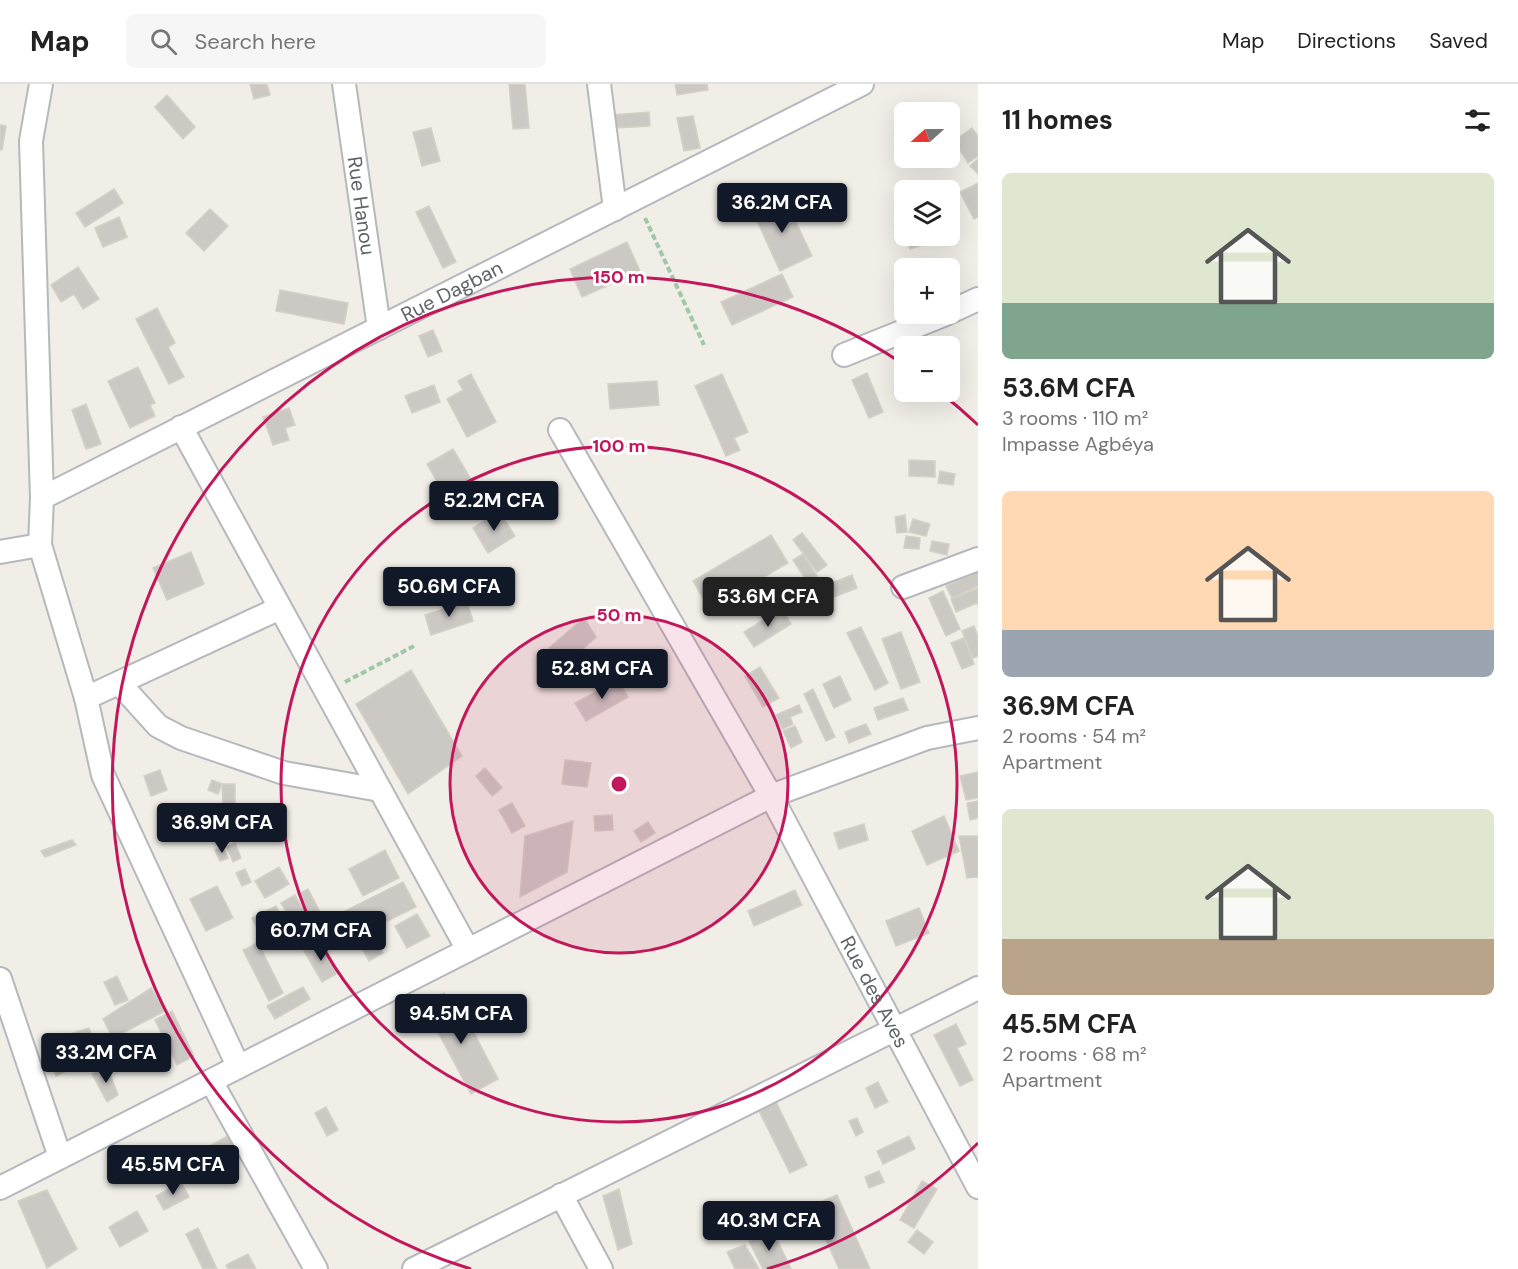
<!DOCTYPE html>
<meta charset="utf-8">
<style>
body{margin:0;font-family:"DM Sans",sans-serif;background:#f6f6f6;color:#222;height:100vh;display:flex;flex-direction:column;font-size:22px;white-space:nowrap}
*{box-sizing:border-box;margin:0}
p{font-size:20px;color:#767676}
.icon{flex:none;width:33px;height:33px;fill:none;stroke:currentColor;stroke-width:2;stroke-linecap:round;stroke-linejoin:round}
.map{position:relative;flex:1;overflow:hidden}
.drawer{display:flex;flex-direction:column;background:#fff;width:540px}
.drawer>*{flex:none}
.needle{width:39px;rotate:249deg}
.buttons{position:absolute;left:894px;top:18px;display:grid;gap:12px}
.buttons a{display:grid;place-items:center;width:66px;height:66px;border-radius:9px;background:#fff;box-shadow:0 6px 24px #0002;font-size:30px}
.price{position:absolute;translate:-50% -51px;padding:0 14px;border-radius:6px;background:#111827;color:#fff;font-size:20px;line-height:39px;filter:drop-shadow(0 2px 3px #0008)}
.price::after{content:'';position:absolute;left:50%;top:36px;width:18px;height:14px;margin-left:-9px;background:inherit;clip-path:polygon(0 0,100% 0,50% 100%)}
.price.active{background:#222;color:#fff}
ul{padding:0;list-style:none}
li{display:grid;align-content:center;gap:12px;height:318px;padding:0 24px}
li span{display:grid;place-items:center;height:186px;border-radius:9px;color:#555}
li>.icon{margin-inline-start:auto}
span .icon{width:108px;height:108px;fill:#fffc;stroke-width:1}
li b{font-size:26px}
h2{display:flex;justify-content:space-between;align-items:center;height:72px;padding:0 24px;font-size:26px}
header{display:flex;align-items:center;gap:36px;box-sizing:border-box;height:84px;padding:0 30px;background:#fff;border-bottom:2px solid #e0e0e0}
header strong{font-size:28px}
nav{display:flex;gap:33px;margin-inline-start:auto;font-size:21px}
.search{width:420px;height:54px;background:#f6f6f6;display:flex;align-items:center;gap:15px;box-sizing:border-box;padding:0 21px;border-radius:9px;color:#767676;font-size:22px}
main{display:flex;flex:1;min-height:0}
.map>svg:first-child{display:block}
</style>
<header>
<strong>Map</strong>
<div class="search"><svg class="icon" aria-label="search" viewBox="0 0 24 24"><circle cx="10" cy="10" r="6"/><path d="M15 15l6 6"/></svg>Search here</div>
<nav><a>Map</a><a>Directions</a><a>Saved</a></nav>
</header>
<main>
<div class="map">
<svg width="978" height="1185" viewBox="0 0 978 1185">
<rect width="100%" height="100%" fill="#f1eee8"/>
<g fill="#ccc9c5" stroke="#d5d0c6" stroke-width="1.5">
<polygon points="250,0 267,0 270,11 254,15"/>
<polygon points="509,0 525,0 529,44 513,45"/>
<polygon points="675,0 707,0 708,6 677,11"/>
<polygon points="167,11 195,43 183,55 155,23"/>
<polygon points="649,28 650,42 614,44 613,31"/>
<polygon points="693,32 700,64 684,67 677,34"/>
<polygon points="0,41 6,42 2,66 0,66"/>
<polygon points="431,44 440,77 422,82 413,48"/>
<polygon points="972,44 978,52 978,72 968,79 954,57"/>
<polygon points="978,75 978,90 970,82"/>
<polygon points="978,99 978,133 974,135 960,108"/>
<polygon points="114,105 123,119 85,143 76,129"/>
<polygon points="784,113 812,172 780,187 753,128"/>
<polygon points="429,122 456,178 443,184 416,128"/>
<polygon points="210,125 228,142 204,167 186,149"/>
<polygon points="119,133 127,153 103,163 95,144"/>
<polygon points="905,152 926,152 929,159 910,165"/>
<polygon points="627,158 640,187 582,213 570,185"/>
<polygon points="78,183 99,215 83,225 74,210 61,218 51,201"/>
<polygon points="782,190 793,213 732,241 721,218"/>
<polygon points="280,206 348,219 344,240 276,227"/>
<polygon points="157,224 175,259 168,263 184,293 169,300 136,235"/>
<polygon points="433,246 442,267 428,273 419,252"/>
<polygon points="138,283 155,319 150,321 155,332 130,344 108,297"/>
<polygon points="867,289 883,328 869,334 852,296"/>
<polygon points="471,290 496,338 467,353 447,315 463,306 458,297"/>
<polygon points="722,290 748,348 734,354 740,366 726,372 695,302"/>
<polygon points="657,297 659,321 610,325 608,300"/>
<polygon points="434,301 440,318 412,329 405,312"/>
<polygon points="86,320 101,360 86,365 72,326"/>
<polygon points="289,324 295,341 285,344 289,356 273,361 263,333"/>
<polygon points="453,365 479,409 452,424 427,380"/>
<polygon points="909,376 935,377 935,393 909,392"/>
<polygon points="940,387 955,390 953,401 938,399"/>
<polygon points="499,427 515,452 488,469 473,444"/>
<polygon points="905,431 907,448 897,449 895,433"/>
<polygon points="913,435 930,440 926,452 909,448"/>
<polygon points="802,449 827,481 817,488 793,456"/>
<polygon points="771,451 788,479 709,525 693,497"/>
<polygon points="906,452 920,454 919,465 904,464"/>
<polygon points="932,457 949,460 947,471 930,467"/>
<polygon points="191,468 204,500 167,516 153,484"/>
<polygon points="803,470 817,492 807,498 793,476"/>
<polygon points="978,488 978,502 952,514 946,502"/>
<polygon points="852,491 857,504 834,513 829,500"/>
<polygon points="978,504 978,521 977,519 956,528 951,515"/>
<polygon points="943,507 960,545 946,552 929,514"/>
<polygon points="467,518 473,537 431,551 425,531"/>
<polygon points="782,524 791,540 754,563 744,548"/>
<polygon points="584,534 596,553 563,583 549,564"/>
<polygon points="974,542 978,553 978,572 973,574 962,547"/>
<polygon points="861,543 888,599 875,606 847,549"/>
<polygon points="901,548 920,598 901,605 882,555"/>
<polygon points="964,554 974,580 962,585 951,559"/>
<polygon points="760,583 779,614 763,623 745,592"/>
<polygon points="411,586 462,672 408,710 356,620"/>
<polygon points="840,592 851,616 834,624 823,600"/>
<polygon points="618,596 628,613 586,637 575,619"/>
<polygon points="813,605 835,653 826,657 804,610"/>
<polygon points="903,614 908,626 878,636 874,624"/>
<polygon points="799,621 802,628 790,633 793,640 782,645 776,631"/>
<polygon points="866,640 871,650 849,659 845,648"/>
<polygon points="795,642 802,658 791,664 783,647"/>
<polygon points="565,676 591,679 587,703 562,700"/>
<polygon points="485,684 502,704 492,712 476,692"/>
<polygon points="160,686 167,706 151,712 144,692"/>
<polygon points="978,688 978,714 966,716 960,692"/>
<polygon points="212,696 222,700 218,710 208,706"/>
<polygon points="222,700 235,700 235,720 223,720"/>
<polygon points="978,717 978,734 970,736 967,719"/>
<polygon points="512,719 525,742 512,749 499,726"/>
<polygon points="612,731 613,746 595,747 594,732"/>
<polygon points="944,732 959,767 927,781 912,747"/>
<polygon points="573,737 567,788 520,813 525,752"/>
<polygon points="648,738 655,749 641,758 634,747"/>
<polygon points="864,740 868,756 839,765 834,749"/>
<polygon points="959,752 978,752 978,793 967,794"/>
<polygon points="72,756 76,761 45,773 41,767"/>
<polygon points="235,759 241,774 233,778 227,763"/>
<polygon points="223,762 228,774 220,777 215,766"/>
<polygon points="385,766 399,794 363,812 349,785"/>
<polygon points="279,783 289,800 265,814 255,797"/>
<polygon points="245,785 251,798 242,802 236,789"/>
<polygon points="403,798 416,823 355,853 343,828"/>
<polygon points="217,802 233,834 206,847 190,815"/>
<polygon points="308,805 333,853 323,859 298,810"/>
<polygon points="795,806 802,821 754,842 748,827"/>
<polygon points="295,811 305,830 292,837 281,819"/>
<polygon points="276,822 288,847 265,859 252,834"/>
<polygon points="919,824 929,849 896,862 886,837"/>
<polygon points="417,830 430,852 407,864 395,842"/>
<polygon points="371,849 383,869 369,877 358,857"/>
<polygon points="321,858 338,889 322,898 304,867"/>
<polygon points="258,859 283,909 269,917 243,866"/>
<polygon points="117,892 128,916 115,921 104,898"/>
<polygon points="303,903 310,915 275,935 267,922"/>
<polygon points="151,904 165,927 113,954 103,935"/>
<polygon points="444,909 465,948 472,945 498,995 471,1010 423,920"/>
<polygon points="172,927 194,972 177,981 155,936"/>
<polygon points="956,940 966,960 957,964 973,996 960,1002 934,951"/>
<polygon points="89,944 98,971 56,992 45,958"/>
<polygon points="107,982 118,1011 107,1018 92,990"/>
<polygon points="878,998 888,1018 875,1024 866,1004"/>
<polygon points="776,1018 807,1081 790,1089 759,1027"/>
<polygon points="326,1023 338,1046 327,1052 315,1029"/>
<polygon points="857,1034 863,1048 856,1052 849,1037"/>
<polygon points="235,1048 242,1060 203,1081 197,1069"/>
<polygon points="909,1052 915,1065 883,1080 877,1067"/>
<polygon points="121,1072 158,1077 157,1098 119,1086"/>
<polygon points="879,1087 884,1098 869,1104 865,1093"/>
<polygon points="922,1097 937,1105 914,1144 900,1136"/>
<polygon points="181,1098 189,1113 164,1126 156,1112"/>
<polygon points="619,1105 632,1160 618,1166 603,1112"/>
<polygon points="47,1106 77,1165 47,1184 18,1117"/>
<polygon points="837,1111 870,1185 839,1185 811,1122"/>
<polygon points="137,1127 148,1147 120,1163 109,1143"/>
<polygon points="198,1144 217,1185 203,1185 186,1150"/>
<polygon points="772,1145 791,1185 763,1185 749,1157"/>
<polygon points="917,1146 933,1158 924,1170 908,1158"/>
<polygon points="745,1161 759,1185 735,1185 727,1168"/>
<polygon points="248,1170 256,1185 228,1185 226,1181"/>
</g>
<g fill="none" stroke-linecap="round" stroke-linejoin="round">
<g stroke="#b5b8bc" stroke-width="26">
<g id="minor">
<polyline points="41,0 31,57 42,414 40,461 86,614 103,691 238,982"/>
<path id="s1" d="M 344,0 L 379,244"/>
<polyline points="599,0 615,125"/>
<polyline points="950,228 978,215"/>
<polyline points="844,271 946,230"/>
<polyline points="181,343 468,866"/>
<path id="s2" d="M 560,346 L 771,712 L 978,1103"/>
<path id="s3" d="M 42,414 L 862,0"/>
<polyline points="0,468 40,461"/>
<polyline points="903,503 978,475"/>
<polyline points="119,599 158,642 181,654 284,689 380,706"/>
<polyline points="86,614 280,524"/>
<polyline points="0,895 60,1073"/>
<polyline points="211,997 316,1185"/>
<polyline points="0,1104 771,712 927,654 978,644"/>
<polyline points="561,1111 601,1185"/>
<polyline points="414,1185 978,904"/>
</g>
</g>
<g stroke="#9fc8a8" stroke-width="4" stroke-dasharray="6 3" stroke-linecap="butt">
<polyline points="645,134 704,261"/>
<polyline points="345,598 414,562"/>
</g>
<use href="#minor" stroke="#fff" stroke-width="22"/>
</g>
<circle cx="619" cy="700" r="169" fill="#c2185b" fill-opacity=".12"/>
<g fill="none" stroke="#c2185b" stroke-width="3">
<circle cx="619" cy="700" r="169"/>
<circle cx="619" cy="700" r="338"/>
<path d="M978 1059A507 507 0 0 1 767 1185M471 1185A507 507 0 1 1 903 280M941 309A507 507 0 0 1 978 341"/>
</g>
<g text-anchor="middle" stroke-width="6" stroke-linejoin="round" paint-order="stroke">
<g font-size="20" fill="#5f6368" stroke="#fff">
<text dy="7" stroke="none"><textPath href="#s1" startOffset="123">Rue Hanou</textPath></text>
<text dy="7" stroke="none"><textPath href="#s3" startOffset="459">Rue Dagban</textPath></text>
<text dy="7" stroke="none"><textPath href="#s2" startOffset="644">Rue des Aves</textPath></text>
</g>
</g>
<circle cx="619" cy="700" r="9" fill="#c2185b" stroke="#fff" stroke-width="3"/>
<g font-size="18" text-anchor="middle" font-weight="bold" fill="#c2185b" stroke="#fff" stroke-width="6" stroke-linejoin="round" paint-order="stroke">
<text x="619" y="199">150 m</text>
<text x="619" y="368">100 m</text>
<text x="619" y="537">50 m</text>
</g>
</svg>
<div class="buttons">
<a><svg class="needle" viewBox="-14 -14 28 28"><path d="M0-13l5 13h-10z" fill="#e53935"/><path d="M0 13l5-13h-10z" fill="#767676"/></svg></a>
<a><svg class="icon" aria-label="layers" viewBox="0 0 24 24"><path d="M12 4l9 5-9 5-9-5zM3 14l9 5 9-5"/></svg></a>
<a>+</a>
<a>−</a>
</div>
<b class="price" style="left:782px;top:150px">36.2M CFA</b>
<b class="price" style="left:494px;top:448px">52.2M CFA</b>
<b class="price" style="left:449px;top:534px">50.6M CFA</b>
<b class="price active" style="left:768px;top:544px">53.6M CFA</b>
<b class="price" style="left:602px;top:616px">52.8M CFA</b>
<b class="price" style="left:222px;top:770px">36.9M CFA</b>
<b class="price" style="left:321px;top:878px">60.7M CFA</b>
<b class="price" style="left:461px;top:961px">94.5M CFA</b>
<b class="price" style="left:106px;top:1000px">33.2M CFA</b>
<b class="price" style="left:173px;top:1112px">45.5M CFA</b>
<b class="price" style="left:769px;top:1168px">40.3M CFA</b>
</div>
<section class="drawer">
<h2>11 homes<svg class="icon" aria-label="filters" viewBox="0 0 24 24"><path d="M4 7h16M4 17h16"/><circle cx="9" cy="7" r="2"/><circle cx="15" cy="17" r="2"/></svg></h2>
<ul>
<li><span style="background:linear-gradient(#dfe7d0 70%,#7fa58c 0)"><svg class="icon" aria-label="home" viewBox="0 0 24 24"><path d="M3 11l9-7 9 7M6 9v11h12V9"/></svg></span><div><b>53.6M CFA</b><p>3 rooms · 110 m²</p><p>Impasse Agbéya</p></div></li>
<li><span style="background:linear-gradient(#ffd9b3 75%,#9aa5b1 0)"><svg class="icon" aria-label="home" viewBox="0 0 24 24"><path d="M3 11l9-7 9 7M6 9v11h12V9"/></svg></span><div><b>36.9M CFA</b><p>2 rooms · 54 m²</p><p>Apartment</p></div></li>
<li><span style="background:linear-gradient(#dfe7d0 70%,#b9a48a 0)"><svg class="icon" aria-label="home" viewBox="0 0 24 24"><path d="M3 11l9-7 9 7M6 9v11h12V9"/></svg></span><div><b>45.5M CFA</b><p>2 rooms · 68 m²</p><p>Apartment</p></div></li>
</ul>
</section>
</main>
